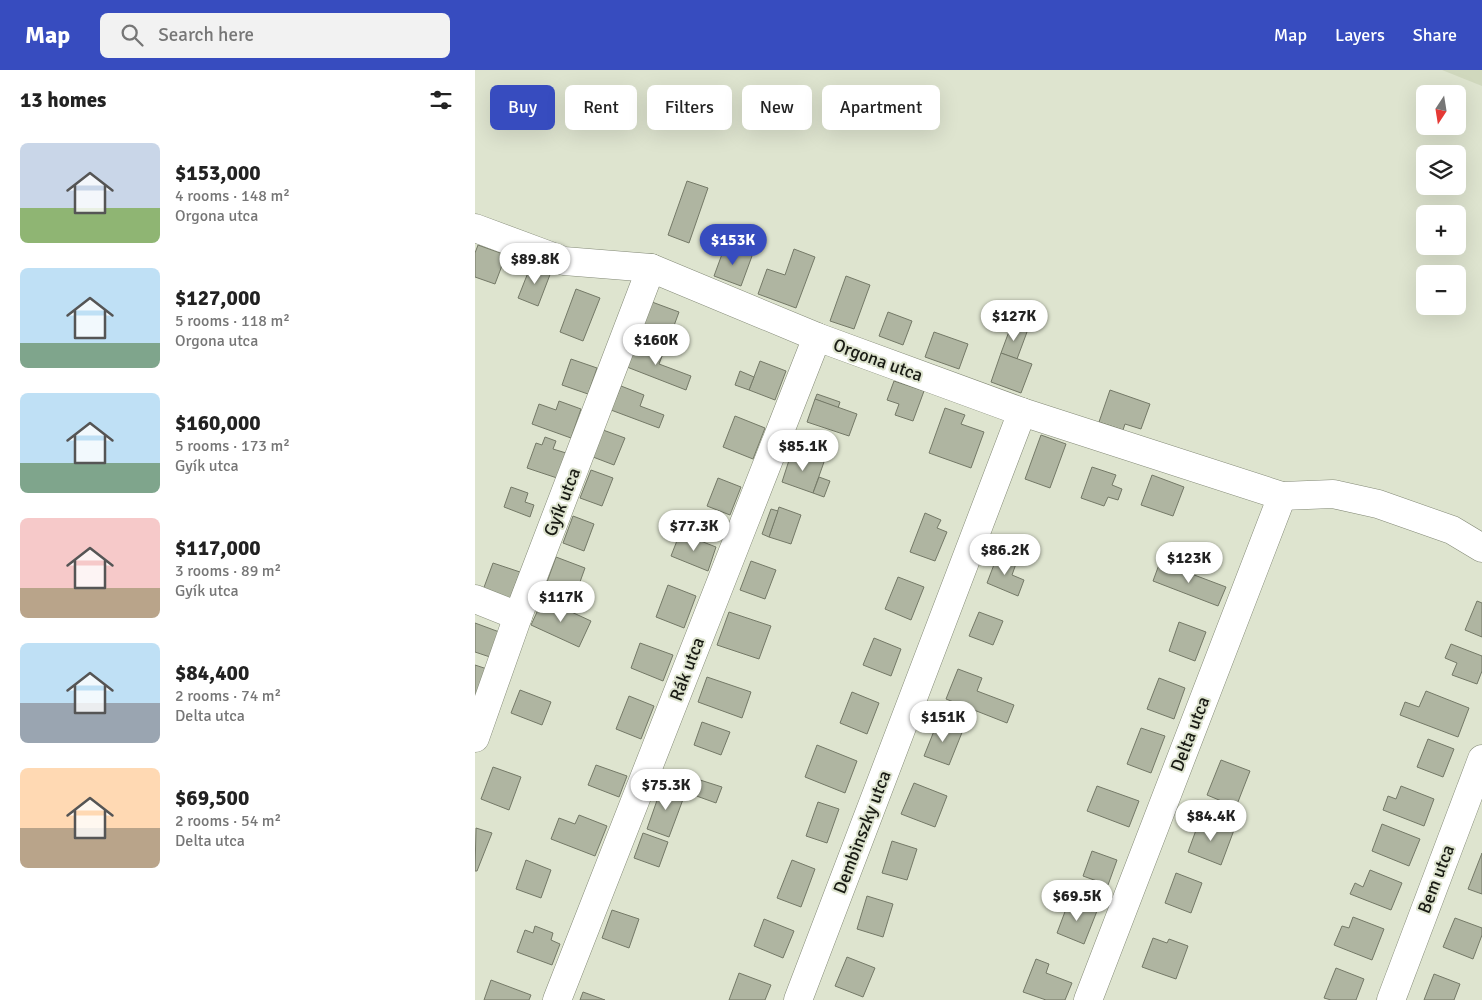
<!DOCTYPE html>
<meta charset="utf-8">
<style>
body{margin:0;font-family:Signika,sans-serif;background:#f2f2f2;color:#222;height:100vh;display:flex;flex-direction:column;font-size:19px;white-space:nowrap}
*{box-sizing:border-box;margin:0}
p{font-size:16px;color:#767676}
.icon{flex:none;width:28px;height:28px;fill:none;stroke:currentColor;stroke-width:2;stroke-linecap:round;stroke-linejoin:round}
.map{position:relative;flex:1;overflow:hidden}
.side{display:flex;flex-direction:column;background:#fff;width:475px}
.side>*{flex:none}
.hud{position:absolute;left:15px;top:15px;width:475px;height:45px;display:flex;gap:10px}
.needle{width:32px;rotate:192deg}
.fabs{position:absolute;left:941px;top:15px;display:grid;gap:10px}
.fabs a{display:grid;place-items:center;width:50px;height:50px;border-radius:8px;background:#fff;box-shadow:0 5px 20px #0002;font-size:25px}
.price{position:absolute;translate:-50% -42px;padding:0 11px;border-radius:18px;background:#fff;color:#222;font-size:16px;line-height:32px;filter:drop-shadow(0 1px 2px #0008)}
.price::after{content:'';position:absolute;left:50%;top:30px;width:15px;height:11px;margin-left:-8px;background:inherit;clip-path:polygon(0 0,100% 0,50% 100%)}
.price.active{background:#374cbf;color:#fff}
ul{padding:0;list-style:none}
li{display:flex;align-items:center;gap:15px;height:125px;padding:0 20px}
li span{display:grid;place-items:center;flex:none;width:140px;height:100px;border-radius:8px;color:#555}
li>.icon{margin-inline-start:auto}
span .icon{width:60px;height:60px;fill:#fffc;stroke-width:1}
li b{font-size:21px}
h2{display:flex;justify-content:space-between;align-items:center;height:60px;padding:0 20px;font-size:21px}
.pill{padding:0 18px;border-radius:8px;background:#fff;box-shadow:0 5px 20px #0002;font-size:18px;line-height:45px}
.pill.active{background:#374cbf;color:#fff}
header{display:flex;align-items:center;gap:30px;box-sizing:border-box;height:70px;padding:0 25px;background:#374cbf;color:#fff}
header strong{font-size:24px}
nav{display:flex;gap:28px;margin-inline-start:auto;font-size:18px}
.search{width:350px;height:45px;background:#f2f2f2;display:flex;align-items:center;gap:12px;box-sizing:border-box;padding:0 18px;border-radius:8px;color:#767676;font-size:19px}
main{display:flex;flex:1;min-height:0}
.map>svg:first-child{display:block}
</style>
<header>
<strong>Map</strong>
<div class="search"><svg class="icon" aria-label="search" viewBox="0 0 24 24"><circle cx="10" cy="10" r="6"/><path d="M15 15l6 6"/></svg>Search here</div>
<nav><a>Map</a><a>Layers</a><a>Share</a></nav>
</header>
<main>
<section class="side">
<h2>13 homes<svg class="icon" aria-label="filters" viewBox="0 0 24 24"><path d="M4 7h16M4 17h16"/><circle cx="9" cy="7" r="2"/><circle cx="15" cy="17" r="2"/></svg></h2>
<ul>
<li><span style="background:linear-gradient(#c9d6e8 65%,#8fb573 0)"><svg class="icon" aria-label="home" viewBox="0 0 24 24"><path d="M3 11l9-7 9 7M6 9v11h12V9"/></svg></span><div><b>$153,000</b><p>4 rooms · 148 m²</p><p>Orgona utca</p></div></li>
<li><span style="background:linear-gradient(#bfe0f5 75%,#7fa58c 0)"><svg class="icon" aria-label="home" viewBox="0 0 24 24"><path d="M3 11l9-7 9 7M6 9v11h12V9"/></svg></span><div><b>$127,000</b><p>5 rooms · 118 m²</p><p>Orgona utca</p></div></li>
<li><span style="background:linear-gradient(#bfe0f5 70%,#7fa58c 0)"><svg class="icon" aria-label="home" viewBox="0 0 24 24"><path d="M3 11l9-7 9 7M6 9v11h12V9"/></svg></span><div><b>$160,000</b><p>5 rooms · 173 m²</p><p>Gyík utca</p></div></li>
<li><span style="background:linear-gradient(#f6c9c9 70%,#b9a48a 0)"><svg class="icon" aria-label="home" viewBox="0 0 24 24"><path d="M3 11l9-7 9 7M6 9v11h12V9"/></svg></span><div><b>$117,000</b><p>3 rooms · 89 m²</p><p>Gyík utca</p></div></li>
<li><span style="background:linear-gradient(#bfe0f5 60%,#9aa5b1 0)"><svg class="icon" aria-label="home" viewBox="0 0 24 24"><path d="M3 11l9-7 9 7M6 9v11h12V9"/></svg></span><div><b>$84,400</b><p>2 rooms · 74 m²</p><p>Delta utca</p></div></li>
<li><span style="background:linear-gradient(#ffd9b3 60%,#b9a48a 0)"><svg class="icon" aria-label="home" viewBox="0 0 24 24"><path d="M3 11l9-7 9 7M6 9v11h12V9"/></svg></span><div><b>$69,500</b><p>2 rooms · 54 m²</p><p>Delta utca</p></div></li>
</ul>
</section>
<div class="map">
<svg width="1007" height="930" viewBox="0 0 1007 930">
<rect width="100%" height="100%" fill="#dee4cf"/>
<polygon fill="#d0d8bd" points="967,0 1007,0 1007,16"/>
<g fill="#afb5a1" stroke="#747967">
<polygon points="212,111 233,118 214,173 193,165"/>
<polygon points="3,175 31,185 20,214 0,207 0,183"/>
<polygon points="250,176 277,186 266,216 239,206"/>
<polygon points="319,179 340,187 321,238 283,224 292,199 310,205"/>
<polygon points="56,195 76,202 63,236 43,228"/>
<polygon points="371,206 395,215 379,259 355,251"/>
<polygon points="101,219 125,228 108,271 85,262"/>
<polygon points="177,232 204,242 193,272 166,261"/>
<polygon points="413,242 437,251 428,275 404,266"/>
<polygon points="536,256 552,262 542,289 526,283"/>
<polygon points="459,262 493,274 484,299 450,287"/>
<polygon points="162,270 189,281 184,294 216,306 211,320 152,297"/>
<polygon points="526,283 557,294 546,323 516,312"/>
<polygon points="96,289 122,298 113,324 87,315"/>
<polygon points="285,291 311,301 300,330 274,320"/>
<polygon points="265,301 279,307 274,320 260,315"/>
<polygon points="419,311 449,321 438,351 420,345 424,334 412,330"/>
<polygon points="146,316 169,325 165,336 189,345 184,358 136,340"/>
<polygon points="635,320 675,334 666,359 650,354 648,360 624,352"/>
<polygon points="342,324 365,332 363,338 340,329"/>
<polygon points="340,329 382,344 374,366 332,352"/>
<polygon points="84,331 106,339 96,368 57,354 64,334 81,340"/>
<polygon points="470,338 490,345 486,354 509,362 496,398 454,383"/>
<polygon points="260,346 290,358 278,389 248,377"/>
<polygon points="128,360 150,368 139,395 118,387"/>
<polygon points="566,365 591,374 575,418 550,409"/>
<polygon points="70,367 81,371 78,379 91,383 82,408 52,398 61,373 67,375"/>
<polygon points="317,381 349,392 338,423 307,412"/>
<polygon points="617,397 641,405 637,415 647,419 643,430 633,427 629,436 606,428"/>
<polygon points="116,400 138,408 127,436 105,428"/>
<polygon points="677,405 709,417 698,446 666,435"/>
<polygon points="344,407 355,411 349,427 338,423"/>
<polygon points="243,408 266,417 255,445 232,436"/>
<polygon points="36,417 53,423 50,432 59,435 55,447 29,437"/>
<polygon points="304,437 326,445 316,474 294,467"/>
<polygon points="296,439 303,441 294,467 287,464"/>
<polygon points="450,443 466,450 462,458 472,462 460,491 435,482"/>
<polygon points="98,446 119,454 109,481 88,473"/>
<polygon points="205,463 241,477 233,501 196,486"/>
<polygon points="523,484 542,491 537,505 549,510 543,526 512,513"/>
<polygon points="81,487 110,498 101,523 72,512"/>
<polygon points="276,491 301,500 290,529 265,520"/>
<polygon points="685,492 751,517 743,536 678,511"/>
<polygon points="18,493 45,502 35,529 8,520"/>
<polygon points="423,507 449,517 436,550 410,539"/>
<polygon points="193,515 221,526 209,558 181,547"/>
<polygon points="68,529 116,551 104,577 56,555"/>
<polygon points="1002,531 1007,533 1007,567 990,560"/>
<polygon points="254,542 296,556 284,589 242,575"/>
<polygon points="504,542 528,551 518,575 494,566"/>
<polygon points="704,552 731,562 720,591 694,581"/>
<polygon points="0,553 27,563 18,588 0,582"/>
<polygon points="399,568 426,579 416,606 388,595"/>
<polygon points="165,573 198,585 188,611 156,598"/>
<polygon points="976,574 1007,586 1007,601 1002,614 977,605 982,593 970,588"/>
<polygon points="0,595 15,600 0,627"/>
<polygon points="483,599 507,608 502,621 539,635 532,653 471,629"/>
<polygon points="232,607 276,622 267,648 223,632"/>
<polygon points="684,608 710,618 699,649 672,639"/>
<polygon points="45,620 76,632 67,655 36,643"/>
<polygon points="951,621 994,638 983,667 925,645 930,632 944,637"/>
<polygon points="377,622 404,633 392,664 365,653"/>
<polygon points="154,626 179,636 166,669 141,659"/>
<polygon points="463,651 488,660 474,695 449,686"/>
<polygon points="227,652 255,662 246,685 219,675"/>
<polygon points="666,658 690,666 676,703 652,694"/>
<polygon points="953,669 979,679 968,707 942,697"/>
<polygon points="342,675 382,691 370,723 330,707"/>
<polygon points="746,690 775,701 761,737 732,725"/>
<polygon points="121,695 152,706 144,727 113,715"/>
<polygon points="18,697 46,707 34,740 6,729"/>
<polygon points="222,709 247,717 241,733 216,724"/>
<polygon points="439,713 472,726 460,757 426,744"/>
<polygon points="187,716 210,724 194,767 172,759"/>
<polygon points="622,716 664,731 654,757 612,741"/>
<polygon points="926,716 959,729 949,756 908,740 913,726 921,729"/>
<polygon points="343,732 364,739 352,773 331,766"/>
<polygon points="104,745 132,756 120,786 76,769 84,748 100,754"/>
<polygon points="736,751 759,760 746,795 713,782 724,752 734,755"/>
<polygon points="907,754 945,769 934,796 897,781"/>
<polygon points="1,758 17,763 2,801 0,801"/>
<polygon points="168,763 193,772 184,797 159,788"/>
<polygon points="417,771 442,779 432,810 407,803"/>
<polygon points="617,781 642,790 633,815 608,806"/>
<polygon points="1007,783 1007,824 993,819"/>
<polygon points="51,790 76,800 66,828 41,819"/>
<polygon points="317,790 340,799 326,837 302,828"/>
<polygon points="895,800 927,813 916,840 875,824 880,813 888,817"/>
<polygon points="701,803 727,813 716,843 690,833"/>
<polygon points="392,826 418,834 408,867 382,859"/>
<polygon points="594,831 622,841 609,874 582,863"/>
<polygon points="137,840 164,849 154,878 127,868"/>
<polygon points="878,847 909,859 897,890 859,875 867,856 874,858"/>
<polygon points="980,848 1007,858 1007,865 998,889 968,877"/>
<polygon points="289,849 319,861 308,888 279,876"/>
<polygon points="60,856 78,863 76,870 85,874 77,895 42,882 50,860 58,863"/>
<polygon points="678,868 692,873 694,869 713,876 701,909 667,897"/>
<polygon points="372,887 400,898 388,927 360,916"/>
<polygon points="561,889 574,894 571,903 597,913 590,930 571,930 548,922"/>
<polygon points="861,898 889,909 881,930 856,930 849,928"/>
<polygon points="264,903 296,915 290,930 254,930"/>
<polygon points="959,904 985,914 979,930 949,930"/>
<polygon points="16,910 56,925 54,930 9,930"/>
<polygon points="108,922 130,930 105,930"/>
</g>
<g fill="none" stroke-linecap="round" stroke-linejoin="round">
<g stroke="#838976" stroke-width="29">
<g id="minor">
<polyline points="0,158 89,191 176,198 342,267 547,342 807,426 858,424 903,434 977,460 1007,478"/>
<polyline points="0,529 43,546"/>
<polyline points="0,668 43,546 176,198"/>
<polyline points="82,930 342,267"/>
<polyline points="323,930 547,342"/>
<polyline points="613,930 807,426"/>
<polyline points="916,930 1007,689"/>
</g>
</g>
<use href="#minor" stroke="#fff" stroke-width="28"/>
</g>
<g text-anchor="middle" stroke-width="4" stroke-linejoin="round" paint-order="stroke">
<g font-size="18" fill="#191b14" stroke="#dee4cf">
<text transform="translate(403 290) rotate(20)" y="6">Orgona utca</text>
<text transform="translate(87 432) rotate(-69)" y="6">Gyík utca</text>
<text transform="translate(212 599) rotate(-69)" y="6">Rák utca</text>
<text transform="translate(715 664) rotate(-69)" y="6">Delta utca</text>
<text transform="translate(387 762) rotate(-69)" y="6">Dembinszky utca</text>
<text transform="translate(961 809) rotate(-69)" y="6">Bem utca</text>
</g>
</g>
</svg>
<div class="fabs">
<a><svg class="needle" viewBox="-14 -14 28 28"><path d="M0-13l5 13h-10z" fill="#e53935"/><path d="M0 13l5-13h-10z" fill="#767676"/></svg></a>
<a><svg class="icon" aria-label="layers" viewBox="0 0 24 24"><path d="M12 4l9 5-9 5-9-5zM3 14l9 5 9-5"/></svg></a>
<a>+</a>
<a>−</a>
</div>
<b class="price active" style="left:258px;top:196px">$153K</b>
<b class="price" style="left:60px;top:215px">$89.8K</b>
<b class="price" style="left:539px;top:272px">$127K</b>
<b class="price" style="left:181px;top:296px">$160K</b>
<b class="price" style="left:328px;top:402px">$85.1K</b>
<b class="price" style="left:219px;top:482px">$77.3K</b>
<b class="price" style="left:530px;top:506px">$86.2K</b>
<b class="price" style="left:714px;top:514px">$123K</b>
<b class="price" style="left:86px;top:553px">$117K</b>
<b class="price" style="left:468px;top:673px">$151K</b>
<b class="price" style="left:191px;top:741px">$75.3K</b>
<b class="price" style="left:736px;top:772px">$84.4K</b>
<b class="price" style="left:602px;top:852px">$69.5K</b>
<div class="hud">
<a class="pill active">Buy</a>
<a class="pill">Rent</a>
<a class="pill">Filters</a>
<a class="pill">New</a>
<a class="pill">Apartment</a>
</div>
</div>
</main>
